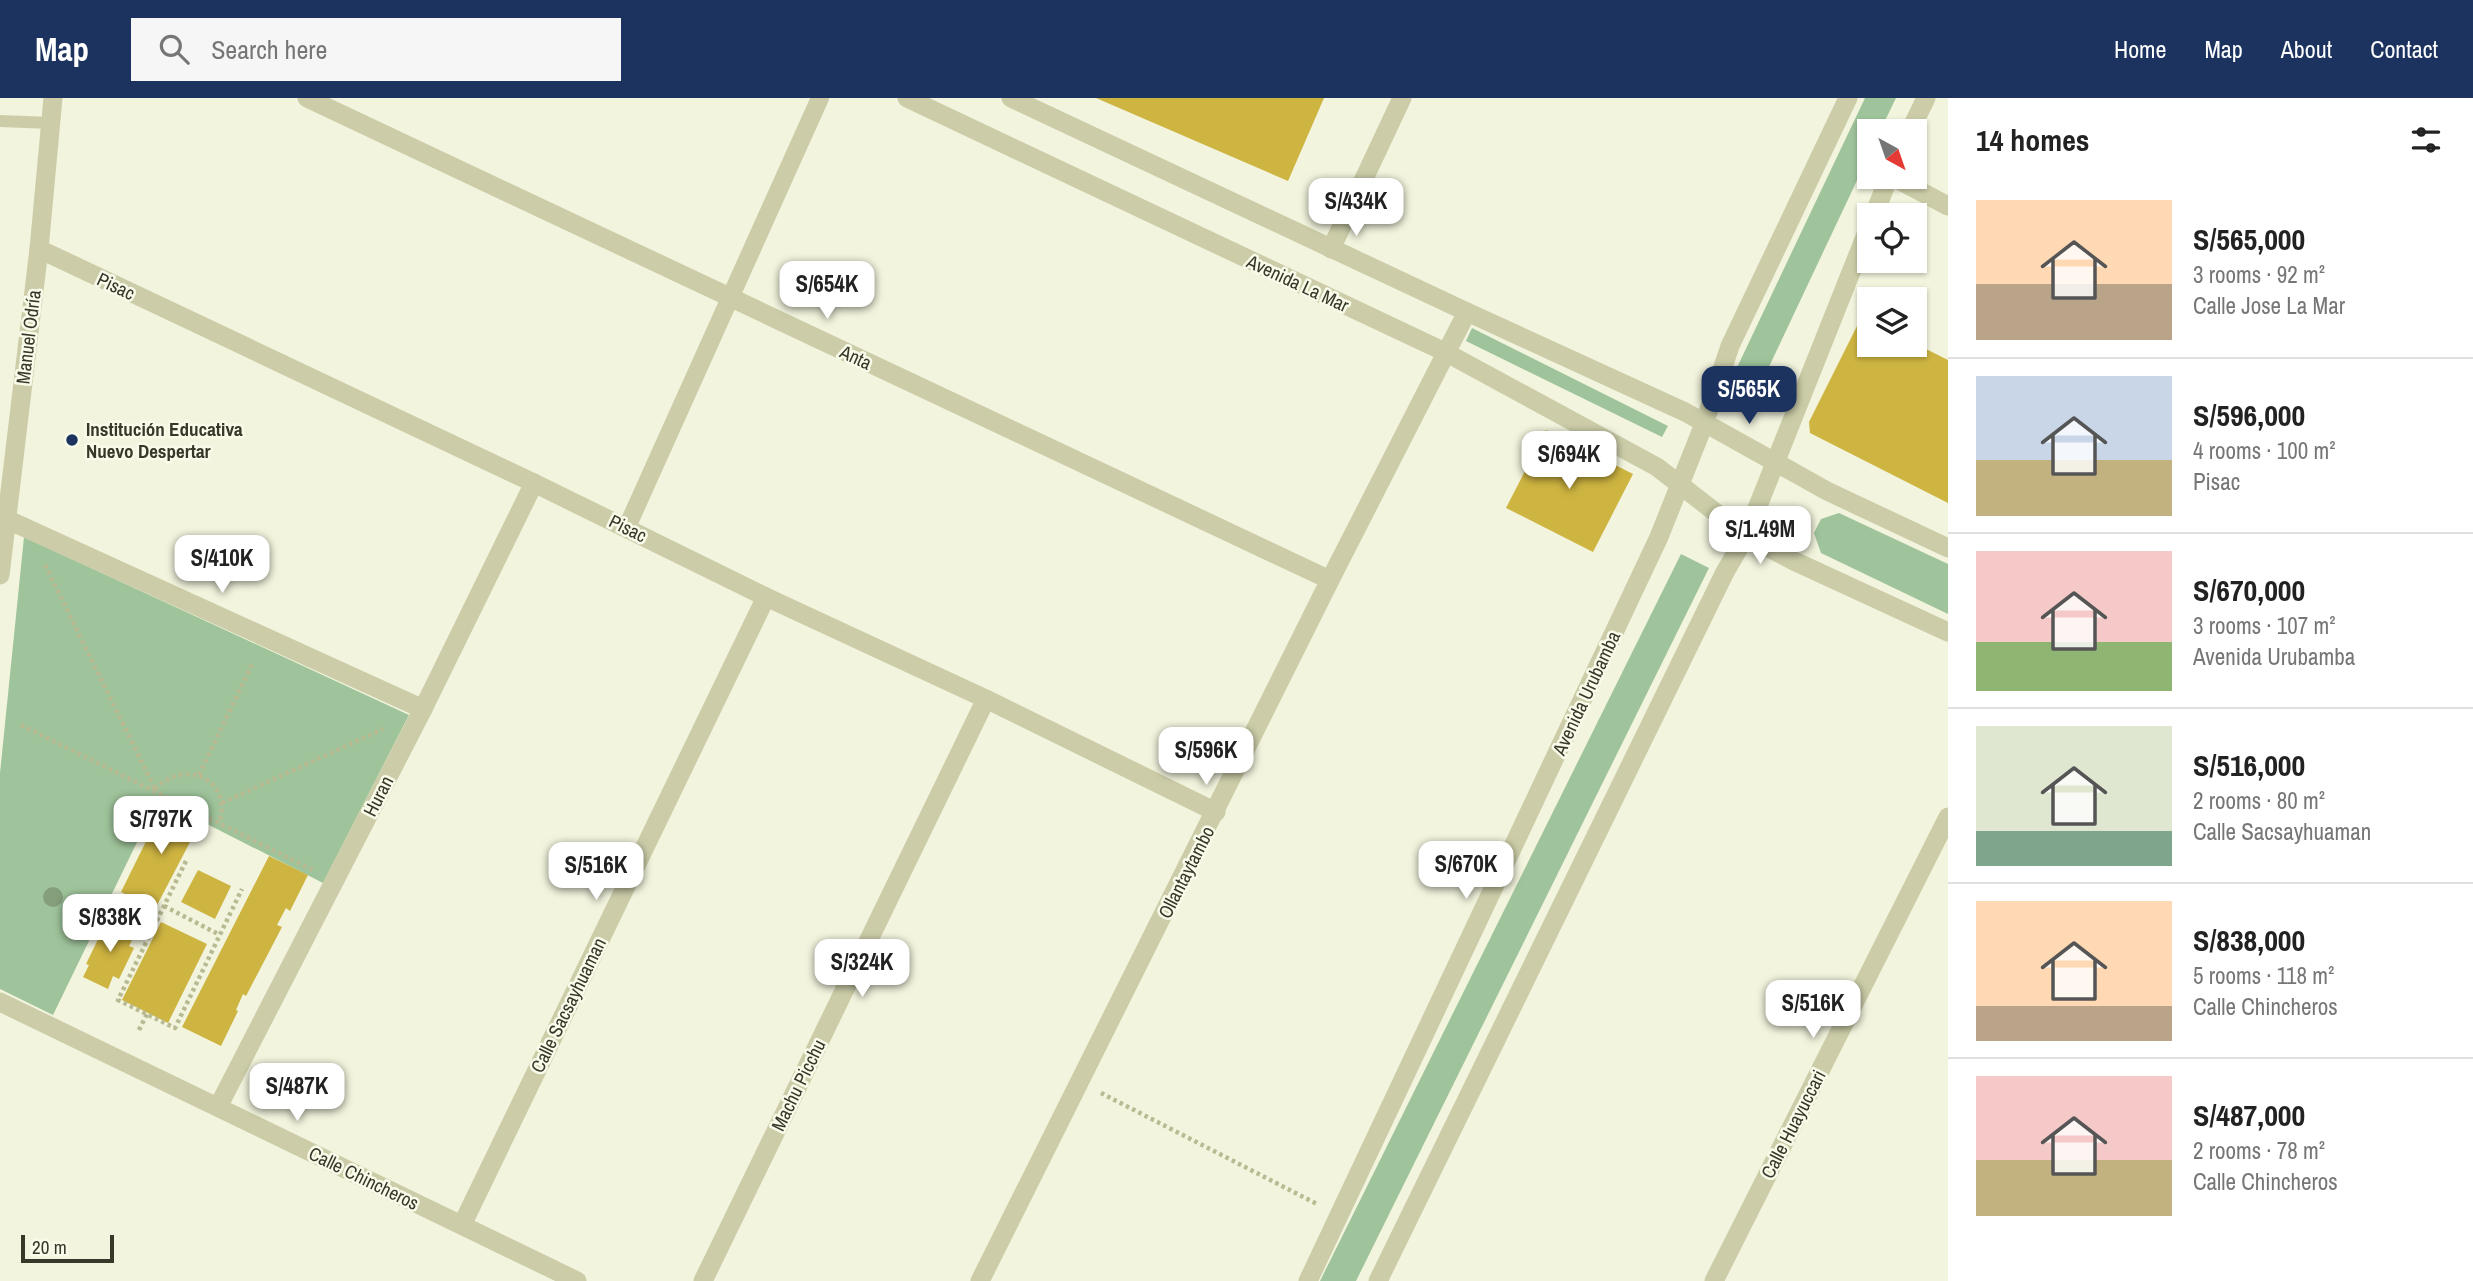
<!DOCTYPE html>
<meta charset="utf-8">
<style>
body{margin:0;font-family:"Archivo Narrow",sans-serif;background:#f6f6f6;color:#222;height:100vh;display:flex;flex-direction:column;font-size:26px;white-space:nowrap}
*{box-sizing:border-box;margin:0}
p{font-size:23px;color:#767676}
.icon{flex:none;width:38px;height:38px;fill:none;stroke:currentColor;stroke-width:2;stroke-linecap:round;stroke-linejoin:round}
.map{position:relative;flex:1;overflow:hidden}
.drawer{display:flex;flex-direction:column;background:#fff;width:525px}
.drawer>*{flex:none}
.needle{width:46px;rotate:140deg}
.tools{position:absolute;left:1857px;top:21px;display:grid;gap:14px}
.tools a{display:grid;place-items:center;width:70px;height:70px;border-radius:0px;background:#fff;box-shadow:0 2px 5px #0004;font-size:35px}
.scale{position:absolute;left:21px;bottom:18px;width:93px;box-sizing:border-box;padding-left:7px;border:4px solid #393828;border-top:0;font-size:19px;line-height:24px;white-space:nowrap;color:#393828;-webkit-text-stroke:5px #f9fbea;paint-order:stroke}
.price{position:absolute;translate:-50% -60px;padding:0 16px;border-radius:14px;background:#fff;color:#222;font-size:23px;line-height:46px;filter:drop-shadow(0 2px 4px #0008)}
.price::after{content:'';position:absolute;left:50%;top:42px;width:21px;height:16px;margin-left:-10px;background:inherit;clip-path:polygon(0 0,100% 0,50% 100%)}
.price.current{background:#1b335e;color:#fff}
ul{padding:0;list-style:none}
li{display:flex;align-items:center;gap:21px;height:175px;padding:0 28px}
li+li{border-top:2px solid #e0e0e0}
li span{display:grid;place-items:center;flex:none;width:196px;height:140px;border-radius:0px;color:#555}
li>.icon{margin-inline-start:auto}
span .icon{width:84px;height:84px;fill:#fffc;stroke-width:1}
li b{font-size:30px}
h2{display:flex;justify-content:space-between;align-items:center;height:84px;padding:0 28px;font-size:30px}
header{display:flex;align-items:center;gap:42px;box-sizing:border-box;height:98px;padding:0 35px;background:#1b335e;color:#fff}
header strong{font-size:33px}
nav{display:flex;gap:38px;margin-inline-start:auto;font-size:24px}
.search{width:490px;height:63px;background:#f6f6f6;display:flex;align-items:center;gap:18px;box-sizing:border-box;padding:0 24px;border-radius:0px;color:#767676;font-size:26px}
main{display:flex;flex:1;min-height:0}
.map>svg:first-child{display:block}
</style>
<header>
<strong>Map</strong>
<div class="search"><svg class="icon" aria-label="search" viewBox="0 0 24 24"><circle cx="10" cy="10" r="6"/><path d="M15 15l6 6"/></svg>Search here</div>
<nav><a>Home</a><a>Map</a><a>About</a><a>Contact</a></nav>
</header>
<main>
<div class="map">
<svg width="1948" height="1183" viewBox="0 0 1948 1183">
<rect width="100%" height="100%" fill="#f2f4dd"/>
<g fill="#9fc49b">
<polygon points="1865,0 1896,0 1880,33 1869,33 1869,57 1758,292 1732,280"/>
<polygon points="1472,230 1668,328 1662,339 1466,243"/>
<polygon points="1839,415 1948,466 1948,516 1821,455 1814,435 1821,421"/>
<polygon points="24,439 409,617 323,785 158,701 53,917 0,891 0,675"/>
<polygon points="1681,456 1709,470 1356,1183 1320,1183"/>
</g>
<g fill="#ceb441">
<polygon points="1096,0 1324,0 1288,83"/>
<polygon points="1862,218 1869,222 1869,247 1914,247 1914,245 1948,262 1948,405 1810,335 1809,324"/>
<polygon points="1546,332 1633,376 1593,454 1506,410"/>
<polygon points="165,705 201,723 155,811 121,794"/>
<polygon points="269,758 308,777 290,813 286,810 277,827 282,829 246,898 243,896 236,912 238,913 221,948 182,929"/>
<polygon points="198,772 231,788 215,821 181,804"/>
<polygon points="108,821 136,835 129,848 134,850 119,881 113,878 108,891 83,879 89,867 86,866"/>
<polygon points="161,824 207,846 168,925 122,902"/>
</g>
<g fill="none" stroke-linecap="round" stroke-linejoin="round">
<g stroke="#b9b992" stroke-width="4.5" stroke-dasharray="3.5 3.5" stroke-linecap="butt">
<polyline points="45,467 155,691"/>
<polyline points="21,627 315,773"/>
<polyline points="199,677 253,564"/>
<path d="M 155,691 C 185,660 233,681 219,725"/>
<polyline points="222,705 383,631"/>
<polyline points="186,763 118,902 175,930 242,791"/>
<polyline points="164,808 220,837"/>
<polyline points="139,932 147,916"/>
<polyline points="1101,995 1317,1106"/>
</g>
<polyline stroke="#cccda8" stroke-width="12" points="0,23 51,25"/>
<polyline stroke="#cccda8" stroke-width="18" points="627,429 820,0"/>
<g stroke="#cccda8" stroke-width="19">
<polyline points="307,0 1330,482"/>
<polyline points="1893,79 1948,108"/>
<polyline points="39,151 534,385 766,499 986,601 1216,714"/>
<polyline points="1331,151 1402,0"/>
<polyline points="6,421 423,611"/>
<polyline points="0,477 39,151 53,0"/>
<polyline points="0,904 577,1183"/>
<polyline points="218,1009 423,611 534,385"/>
<polyline points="462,1127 766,499"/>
<polyline points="703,1183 986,601"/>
<polyline points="980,1183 1330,482 1467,214"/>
<polyline points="1714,1183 1948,719"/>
</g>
<g stroke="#cccda8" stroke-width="19">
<polyline points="907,0 1445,254 1657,369 1746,438 1794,463 1948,534"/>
<polyline points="1011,0 1467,214 1685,314 1827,393 1948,450"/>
<polyline points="1910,33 1926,0"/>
<polyline points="1874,117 1889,79"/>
<polyline points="1308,1183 1659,439 1704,326 1730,248 1848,0"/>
<polyline points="1378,1183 1725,474 1746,438 1869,129"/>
</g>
</g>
<circle fill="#869f7b" cx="53" cy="799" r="10"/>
<circle fill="#1b335e" stroke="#f9fbea" stroke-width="2.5" cx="72" cy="342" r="7"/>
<g text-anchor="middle" stroke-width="5" stroke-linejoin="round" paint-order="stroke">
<g font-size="19" fill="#393828" stroke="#f9fbea">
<text transform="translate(1298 185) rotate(25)" y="7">Avenida La Mar</text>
<text transform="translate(116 188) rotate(25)" y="7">Pisac</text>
<text transform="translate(28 239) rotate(-83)" y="7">Manuel Odría</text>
<text transform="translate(856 259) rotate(25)" y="7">Anta</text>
<text transform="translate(628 430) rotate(26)" y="7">Pisac</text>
<text transform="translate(1586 595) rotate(-65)" y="7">Avenida Urubamba</text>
<text transform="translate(378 698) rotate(-63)" y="7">Huran</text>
<text transform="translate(1186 774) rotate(-63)" y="7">Ollantaytambo</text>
<text transform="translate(568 907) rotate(-64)" y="7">Calle Sacsayhuaman</text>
<text transform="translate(798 987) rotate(-64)" y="7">Machu Picchu</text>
<text transform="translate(1793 1026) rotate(-63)" y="7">Calle Huayuccari</text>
<text transform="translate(364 1080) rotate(26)" y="7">Calle Chincheros</text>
</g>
<g font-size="19" font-weight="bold" fill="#393828" stroke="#f9fbea" text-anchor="start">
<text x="86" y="338">Institución Educativa<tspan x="86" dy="22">Nuevo Despertar</tspan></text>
</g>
</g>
</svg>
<div class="tools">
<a><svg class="needle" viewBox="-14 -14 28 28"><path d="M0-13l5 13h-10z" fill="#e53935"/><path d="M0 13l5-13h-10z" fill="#767676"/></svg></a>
<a><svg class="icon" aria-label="locate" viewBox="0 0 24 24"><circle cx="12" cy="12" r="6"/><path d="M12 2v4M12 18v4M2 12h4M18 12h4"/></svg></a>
<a><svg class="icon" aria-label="layers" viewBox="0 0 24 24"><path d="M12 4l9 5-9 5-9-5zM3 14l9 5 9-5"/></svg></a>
</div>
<div class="scale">20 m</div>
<b class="price" style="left:1356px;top:140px">S/434K</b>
<b class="price" style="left:827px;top:223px">S/654K</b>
<b class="price current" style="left:1749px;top:328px">S/565K</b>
<b class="price" style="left:1569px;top:393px">S/694K</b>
<b class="price" style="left:1760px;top:468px">S/1.49M</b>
<b class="price" style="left:222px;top:497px">S/410K</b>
<b class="price" style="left:1206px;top:689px">S/596K</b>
<b class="price" style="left:161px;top:758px">S/797K</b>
<b class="price" style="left:1466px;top:803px">S/670K</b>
<b class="price" style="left:596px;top:804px">S/516K</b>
<b class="price" style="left:110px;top:856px">S/838K</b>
<b class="price" style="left:862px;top:901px">S/324K</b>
<b class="price" style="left:1813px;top:942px">S/516K</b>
<b class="price" style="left:297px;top:1025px">S/487K</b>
</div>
<section class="drawer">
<h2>14 homes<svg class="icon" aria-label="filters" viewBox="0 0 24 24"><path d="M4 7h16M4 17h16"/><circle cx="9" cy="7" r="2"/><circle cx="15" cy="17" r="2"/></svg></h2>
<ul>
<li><span style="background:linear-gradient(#ffd9b3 60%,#b9a48a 0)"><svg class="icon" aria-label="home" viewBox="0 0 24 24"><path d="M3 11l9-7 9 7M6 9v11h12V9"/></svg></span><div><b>S/565,000</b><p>3 rooms · 92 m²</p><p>Calle Jose La Mar</p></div></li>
<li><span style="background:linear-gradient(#c9d6e8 60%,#c2b280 0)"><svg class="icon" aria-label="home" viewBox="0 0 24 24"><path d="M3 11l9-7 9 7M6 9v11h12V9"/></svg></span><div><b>S/596,000</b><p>4 rooms · 100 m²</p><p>Pisac</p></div></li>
<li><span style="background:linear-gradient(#f6c9c9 65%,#8fb573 0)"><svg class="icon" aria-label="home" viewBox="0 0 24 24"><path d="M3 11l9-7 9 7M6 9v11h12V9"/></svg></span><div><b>S/670,000</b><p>3 rooms · 107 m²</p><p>Avenida Urubamba</p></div></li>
<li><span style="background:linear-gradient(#dfe7d0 75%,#7fa58c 0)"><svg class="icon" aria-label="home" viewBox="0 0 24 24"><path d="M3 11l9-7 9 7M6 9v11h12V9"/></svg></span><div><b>S/516,000</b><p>2 rooms · 80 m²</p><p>Calle Sacsayhuaman</p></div></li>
<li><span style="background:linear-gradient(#ffd9b3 75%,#b9a48a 0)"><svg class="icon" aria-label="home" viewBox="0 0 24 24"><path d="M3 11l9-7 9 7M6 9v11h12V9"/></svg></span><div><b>S/838,000</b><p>5 rooms · 118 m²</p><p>Calle Chincheros</p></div></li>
<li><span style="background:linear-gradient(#f6c9c9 60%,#c2b280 0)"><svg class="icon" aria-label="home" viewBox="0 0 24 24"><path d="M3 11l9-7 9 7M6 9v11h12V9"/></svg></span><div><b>S/487,000</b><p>2 rooms · 78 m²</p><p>Calle Chincheros</p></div></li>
</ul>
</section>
</main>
